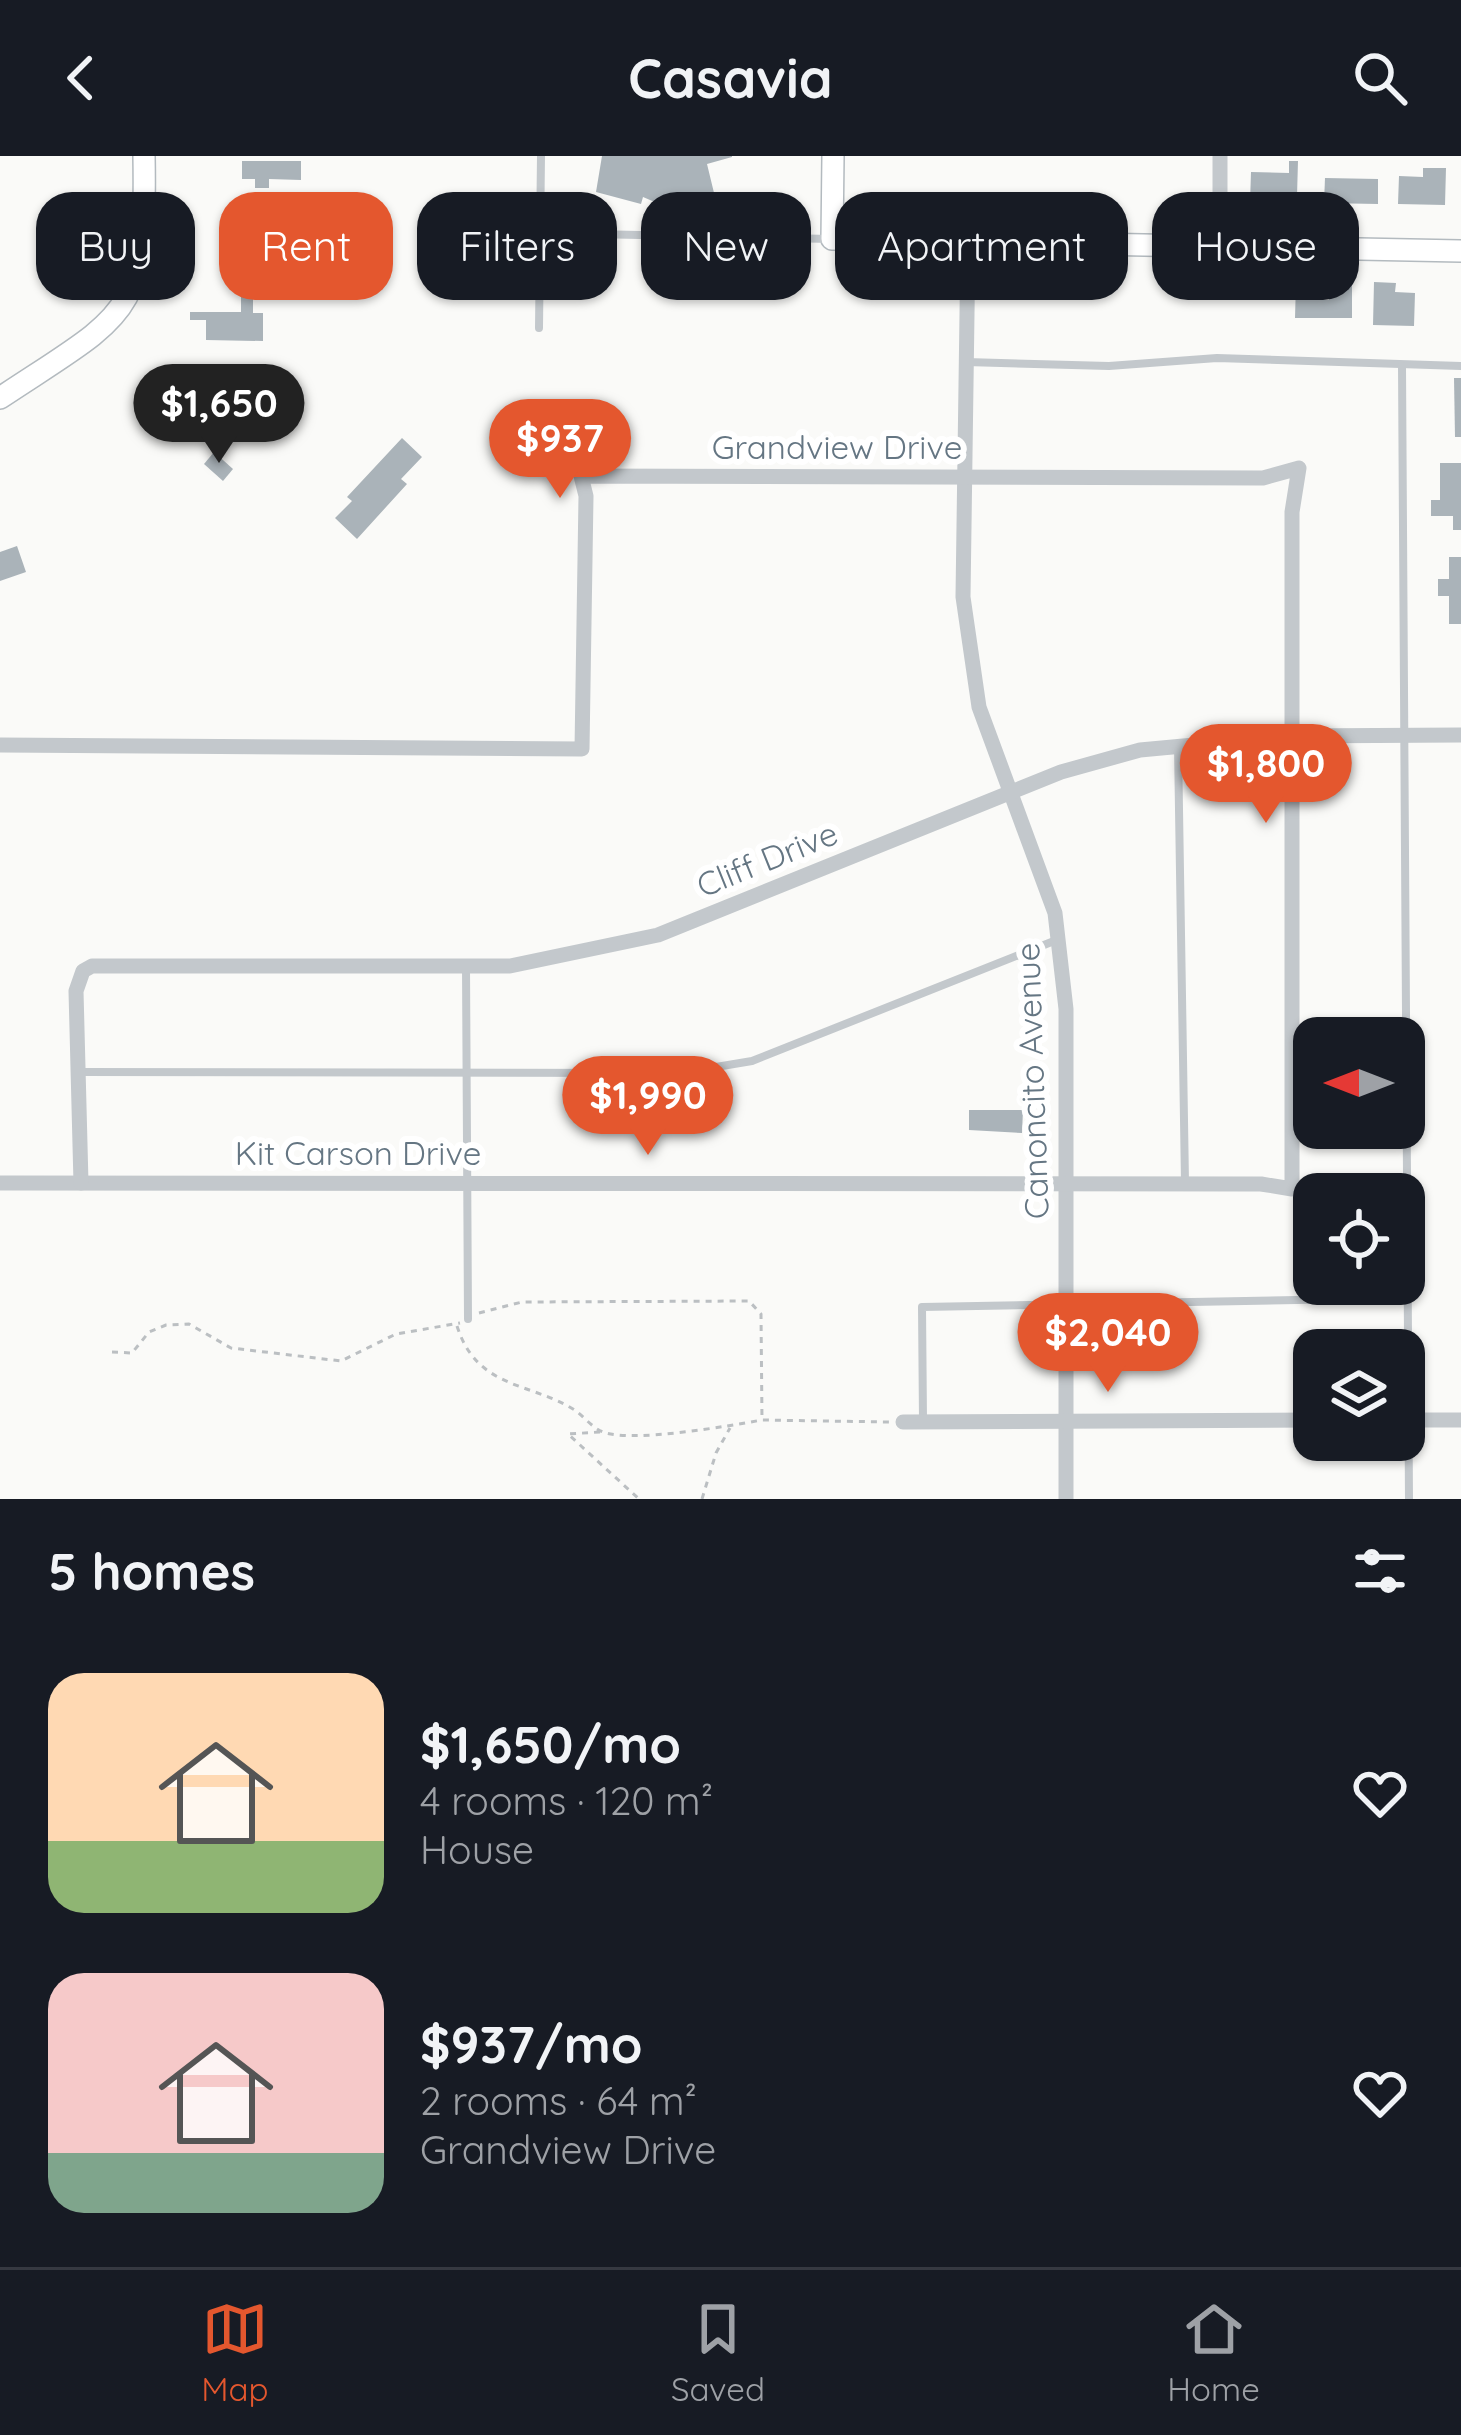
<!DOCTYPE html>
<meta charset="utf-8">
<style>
body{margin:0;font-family:Quicksand,sans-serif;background:#20242c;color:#f1f3f6;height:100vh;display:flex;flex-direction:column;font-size:45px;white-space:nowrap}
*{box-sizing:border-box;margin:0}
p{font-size:39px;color:#9ea1a6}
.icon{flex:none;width:66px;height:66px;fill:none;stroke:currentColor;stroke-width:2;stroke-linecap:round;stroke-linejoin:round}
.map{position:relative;height:1343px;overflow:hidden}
.details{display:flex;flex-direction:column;background:#171b24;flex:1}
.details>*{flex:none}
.guide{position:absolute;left:36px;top:36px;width:1389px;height:108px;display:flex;gap:24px}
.needle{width:78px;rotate:270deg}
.tools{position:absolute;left:1293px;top:861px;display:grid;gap:24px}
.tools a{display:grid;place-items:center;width:132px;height:132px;border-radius:24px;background:#171b24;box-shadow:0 3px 9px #0004;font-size:60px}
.price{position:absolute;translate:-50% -102px;padding:0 27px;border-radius:42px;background:#e4572e;color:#fff;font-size:39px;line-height:78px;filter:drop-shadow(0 3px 6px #0008)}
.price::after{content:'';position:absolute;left:50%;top:72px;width:36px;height:27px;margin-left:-18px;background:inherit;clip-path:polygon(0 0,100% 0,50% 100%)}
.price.selected{background:#222;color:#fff}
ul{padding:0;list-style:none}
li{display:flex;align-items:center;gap:36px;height:300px;padding:0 48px}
li span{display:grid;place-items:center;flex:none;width:336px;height:240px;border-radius:36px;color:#555}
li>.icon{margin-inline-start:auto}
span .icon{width:144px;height:144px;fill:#fffc;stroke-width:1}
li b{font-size:51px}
h2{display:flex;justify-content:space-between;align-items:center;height:144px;padding:0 48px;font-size:51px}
.chip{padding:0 42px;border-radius:36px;background:#171b24;box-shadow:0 3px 9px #0004;font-size:42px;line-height:108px}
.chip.selected{background:#e4572e;color:#fff}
header{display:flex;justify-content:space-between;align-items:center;height:156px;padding:0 48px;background:#171b24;font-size:54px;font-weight:700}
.tab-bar{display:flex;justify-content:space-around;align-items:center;height:168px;border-top:3px solid #363941;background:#171b24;font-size:33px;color:#9ea1a6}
.tab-bar a{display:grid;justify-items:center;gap:6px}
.tab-bar .selected{color:#e4572e}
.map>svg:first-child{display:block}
</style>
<header><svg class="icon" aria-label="back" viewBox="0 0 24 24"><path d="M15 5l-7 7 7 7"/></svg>Casavia<svg class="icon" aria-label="search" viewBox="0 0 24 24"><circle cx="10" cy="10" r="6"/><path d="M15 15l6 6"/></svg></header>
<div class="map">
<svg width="1461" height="1343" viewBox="0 0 1461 1343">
<rect width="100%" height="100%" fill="#fafaf8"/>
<g fill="#aab3b9">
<polygon points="602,0 732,0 732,1 707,8 715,41 691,46 688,37 657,47 643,41 641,48 596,36"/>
<polygon points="242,5 301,5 301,24 269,23 269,32 255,32 255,23 242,23"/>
<polygon points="1289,5 1298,5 1297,40 1267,39 1267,47 1250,47 1251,16 1289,17"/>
<polygon points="1423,12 1446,12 1445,49 1398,48 1399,20 1423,21"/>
<polygon points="1325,22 1378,23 1378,48 1324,47"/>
<polygon points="235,100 277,101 277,137 253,136 253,157 263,157 263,185 206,184 206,164 190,164 190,156 241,156 241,138 235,138"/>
<polygon points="1296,126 1315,127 1315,144 1329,144 1330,127 1352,127 1352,162 1295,162"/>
<polygon points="1374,126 1396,127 1395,136 1415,137 1414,170 1373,169"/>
<polygon points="1454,222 1461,222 1461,281 1455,281"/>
<polygon points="402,282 422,301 401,323 407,328 357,383 335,362 352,345 347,341"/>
<polygon points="214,296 233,313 223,325 204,308"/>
<polygon points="1440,307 1461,307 1461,374 1453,374 1453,360 1431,360 1431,344 1440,344"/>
<polygon points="17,390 26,416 0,425 0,396"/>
<polygon points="1449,401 1461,401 1461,468 1449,468 1449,440 1438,440 1438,423 1449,423"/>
<polygon points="969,954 1023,954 1022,977 969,974"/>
</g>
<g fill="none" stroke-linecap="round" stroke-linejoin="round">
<g stroke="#b3babf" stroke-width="24">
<g id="secondary">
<polyline points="833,0 832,83 1461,95"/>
<path d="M 0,242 C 128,157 147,162 144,0"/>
</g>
</g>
<g stroke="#bbbfc2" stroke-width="3" stroke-dasharray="6 6" stroke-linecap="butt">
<polyline points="479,1157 522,1146 749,1145 761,1158 762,1264 890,1266"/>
<path d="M 457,1170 C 477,1233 529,1226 573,1253 C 583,1259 592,1272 603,1276 C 633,1287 728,1270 762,1264"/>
<polyline points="112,1196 132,1197 149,1176 166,1169 189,1168 231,1192 341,1205 396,1178 460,1167"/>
<polyline points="600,1276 568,1278 639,1343"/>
<polyline points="702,1343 716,1297 730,1272"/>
</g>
<g stroke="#c3c8cc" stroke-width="8">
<polyline points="540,77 831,83"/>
<polyline points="539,172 541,0"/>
<polyline points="966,206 1109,210 1217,202 1461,210"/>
<polyline points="1402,210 1409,1343"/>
<polyline points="1178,591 1185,1026"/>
<polyline points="466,811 468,1163"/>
<polyline points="79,916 680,917 752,905 1059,783"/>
<polyline points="923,1264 922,1151 1405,1142"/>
</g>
<g stroke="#c3c8cc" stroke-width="15">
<polyline points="968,87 963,441 979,551 1055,757 1066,853 1066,1343"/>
<polyline points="1220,92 1220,0"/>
<polyline points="0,589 582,593 586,340 581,320 1263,322 1299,312 1292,356 1292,1033 1261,1028 0,1027"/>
<polyline points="81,1027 76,835 83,815 92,810 510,810 658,779 1061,616 1140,594 1291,580 1461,579"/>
<polyline points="1404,1264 1461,1264"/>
<polyline points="903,1266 1314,1264"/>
</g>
<use href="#secondary" stroke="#fff" stroke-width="21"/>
</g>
<g text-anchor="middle" stroke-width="12" stroke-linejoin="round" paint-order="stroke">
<g font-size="33" fill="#657683" stroke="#fff">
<text x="837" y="303">Grandview Drive</text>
<text transform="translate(767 703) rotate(-22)" y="12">Cliff Drive</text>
<text transform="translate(1032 925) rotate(-92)" y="12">Canoncito Avenue</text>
<text x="358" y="1009">Kit Carson Drive</text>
</g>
</g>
</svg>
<div class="tools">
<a><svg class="needle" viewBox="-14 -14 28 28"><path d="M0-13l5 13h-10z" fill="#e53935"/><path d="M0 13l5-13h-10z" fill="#9ea1a6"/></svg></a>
<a><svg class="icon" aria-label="locate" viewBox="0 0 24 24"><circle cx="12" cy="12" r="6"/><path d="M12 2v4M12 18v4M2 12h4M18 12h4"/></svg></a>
<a><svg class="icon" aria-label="layers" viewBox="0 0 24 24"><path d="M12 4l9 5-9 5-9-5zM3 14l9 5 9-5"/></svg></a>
</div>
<b class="price selected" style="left:219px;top:310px">$1,650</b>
<b class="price" style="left:560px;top:345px">$937</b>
<b class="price" style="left:1266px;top:670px">$1,800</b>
<b class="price" style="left:648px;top:1002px">$1,990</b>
<b class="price" style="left:1108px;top:1239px">$2,040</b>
<div class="guide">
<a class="chip">Buy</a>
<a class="chip selected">Rent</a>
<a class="chip">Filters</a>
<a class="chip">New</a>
<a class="chip">Apartment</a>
<a class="chip">House</a>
</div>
</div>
<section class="details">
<h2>5 homes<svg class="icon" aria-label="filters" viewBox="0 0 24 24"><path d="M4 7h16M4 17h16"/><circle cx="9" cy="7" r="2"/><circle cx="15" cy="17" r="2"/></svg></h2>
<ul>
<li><span style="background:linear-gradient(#ffd9b3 70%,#8fb573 0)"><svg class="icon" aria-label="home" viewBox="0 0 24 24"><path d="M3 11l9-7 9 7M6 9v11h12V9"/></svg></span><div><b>$1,650/mo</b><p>4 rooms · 120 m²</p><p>House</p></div><svg class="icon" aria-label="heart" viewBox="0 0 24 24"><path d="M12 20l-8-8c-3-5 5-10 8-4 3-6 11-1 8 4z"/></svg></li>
<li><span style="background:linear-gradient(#f6c9c9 75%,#7fa58c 0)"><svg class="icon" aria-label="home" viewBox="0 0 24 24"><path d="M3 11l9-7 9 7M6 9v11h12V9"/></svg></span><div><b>$937/mo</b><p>2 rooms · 64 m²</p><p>Grandview Drive</p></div><svg class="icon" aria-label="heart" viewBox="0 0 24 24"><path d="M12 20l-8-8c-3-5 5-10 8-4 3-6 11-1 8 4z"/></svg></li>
</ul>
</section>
<nav class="tab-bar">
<a class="selected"><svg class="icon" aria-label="map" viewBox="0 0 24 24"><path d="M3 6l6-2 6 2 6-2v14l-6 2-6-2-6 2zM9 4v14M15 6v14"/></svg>Map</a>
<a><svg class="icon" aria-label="saved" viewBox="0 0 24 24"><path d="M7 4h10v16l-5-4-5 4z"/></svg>Saved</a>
<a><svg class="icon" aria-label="home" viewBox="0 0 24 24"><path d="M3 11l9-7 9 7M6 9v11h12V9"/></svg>Home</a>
</nav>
